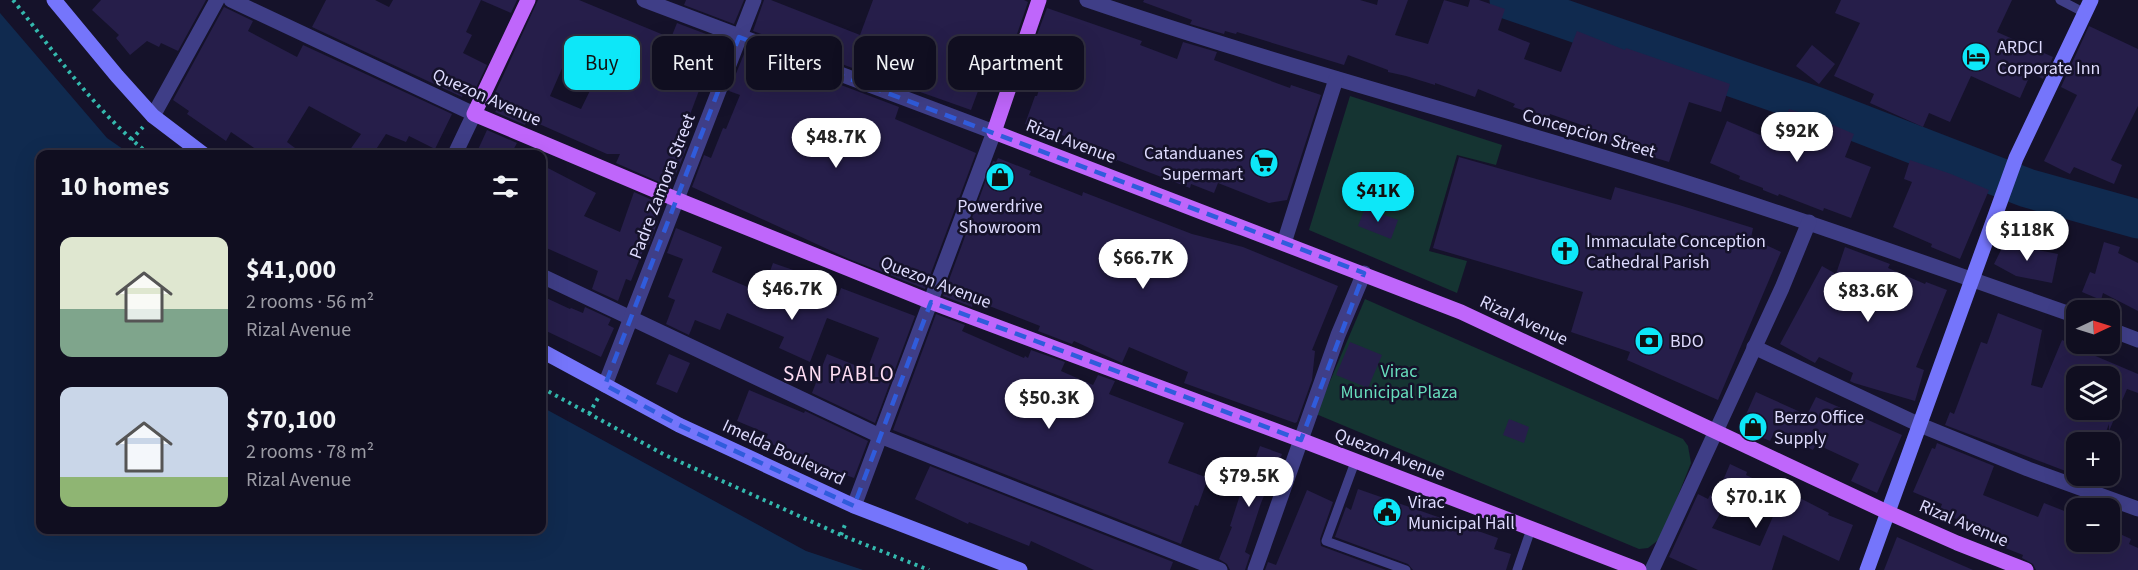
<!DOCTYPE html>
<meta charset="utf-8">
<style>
body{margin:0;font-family:"Source Sans 3",sans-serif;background:#1e1c2d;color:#f1f3f6;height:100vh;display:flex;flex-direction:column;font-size:22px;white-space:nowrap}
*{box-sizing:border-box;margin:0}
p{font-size:20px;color:#9c9ca5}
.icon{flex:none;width:33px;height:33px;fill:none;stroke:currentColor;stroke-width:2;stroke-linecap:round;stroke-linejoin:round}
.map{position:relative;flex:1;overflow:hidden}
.sheet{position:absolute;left:36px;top:150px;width:510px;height:384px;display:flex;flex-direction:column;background:#100e20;border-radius:12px;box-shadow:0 6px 24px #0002,0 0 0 2px #302e3e}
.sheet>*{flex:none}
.top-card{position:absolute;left:564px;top:36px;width:570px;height:54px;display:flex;gap:12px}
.needle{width:39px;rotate:86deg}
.fabs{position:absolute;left:2066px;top:300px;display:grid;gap:12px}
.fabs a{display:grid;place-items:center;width:54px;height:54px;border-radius:12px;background:#100e20;box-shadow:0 6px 24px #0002,0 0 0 2px #302e3e;font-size:30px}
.price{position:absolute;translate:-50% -51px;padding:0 14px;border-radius:21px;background:#fff;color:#222;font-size:20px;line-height:39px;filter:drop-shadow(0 2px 3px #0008)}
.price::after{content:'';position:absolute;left:50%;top:36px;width:18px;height:14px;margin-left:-9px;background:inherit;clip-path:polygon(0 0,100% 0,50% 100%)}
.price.active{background:#0de7f8;color:#111}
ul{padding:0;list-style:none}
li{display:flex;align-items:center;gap:18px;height:150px;padding:0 24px}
li span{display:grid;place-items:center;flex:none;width:168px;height:120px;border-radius:12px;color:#555}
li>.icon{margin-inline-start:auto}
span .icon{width:72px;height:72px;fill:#fffc;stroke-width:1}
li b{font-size:26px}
h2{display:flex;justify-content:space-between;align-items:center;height:72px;padding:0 24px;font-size:26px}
.tag{padding:0 21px;border-radius:12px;background:#100e20;box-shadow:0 6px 24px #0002,0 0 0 2px #302e3e;font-size:21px;line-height:54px}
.tag.active{background:#0de7f8;color:#111}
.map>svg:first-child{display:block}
</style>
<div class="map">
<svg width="2138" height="570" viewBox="0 0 2138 570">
<rect width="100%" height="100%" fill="#15122a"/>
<g fill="#153432">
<polygon points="1350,96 1502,145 1496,165 1457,155 1429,251 1467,261 1457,293 1309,230"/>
<polygon points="1365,299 1683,439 1688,446 1691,463 1661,538 1648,548 1639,549 1316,414"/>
</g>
<polygon fill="#102a4f" points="0,13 107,138 130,154 40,154 40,530 542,530 542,407 806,551 863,570 0,570"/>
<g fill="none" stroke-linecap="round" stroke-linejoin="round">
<polyline stroke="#102a4f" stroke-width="39" points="1509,0 1815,106 2027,188 2138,219"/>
</g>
<g fill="#261e4a" fill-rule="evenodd">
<polygon points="101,0 206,0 178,51 161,43 159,47 147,41 130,55 116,38 119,35 92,10"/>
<polygon points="326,0 375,0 389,7 393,0 481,0 466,32 472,35 463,53 487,65 472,96 464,92 462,97 312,27"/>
<polygon points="481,0 517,0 511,13"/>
<path d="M 538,0 L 579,0 L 671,38 L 677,23 L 727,42 L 711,83 L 703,80 L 679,144 L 687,147 L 674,179 L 670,177 L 666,185 L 616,163 L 620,154 L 607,154 L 528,119 L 525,125 L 495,112 L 498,108 L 490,104 ZM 570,50 L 603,64 L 581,109 L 550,96 Z"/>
<polygon points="686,0 744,0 734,24 684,5"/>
<polygon points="764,0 771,0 860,35 873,0 1024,0 1028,2 1001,81 984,75 971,110 906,87 906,88 753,31"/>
<polygon points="1144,0 1360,0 1377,5 1378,0 1408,0 1395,35 1428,44 1444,0 1468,7 1470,0 1479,0 1505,9 1498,30 1530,43 1524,59 1561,72 1577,31 1625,50 1626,48 1730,84 1721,112 1689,102 1669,162 1596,140 1599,131 1550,114 1549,119 1513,107 1515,104 1478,89 1475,97 1435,83 1435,85 1406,76 1388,72 1388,70 1348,55 1344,65 1237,32 1236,34 1225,31 1224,34 1190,24 1192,20 1143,2"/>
<polygon points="1841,0 2012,0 1997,32 2053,57 2043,79 2031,73 2020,98 1971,76 1950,122 1929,113 1923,127 1870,103 1874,94 1834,76 1860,23 1835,13"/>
<polygon points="224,7 253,21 248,31 297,57 303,45 452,114 435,149 409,136 406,142 386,134 373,154 347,154 361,134 309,106 287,142 303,154 263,154 231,132 226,141 187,114 189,111 173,100"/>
<polygon points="1047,8 1142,41 1140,45 1177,59 1183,42 1217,52 1214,60 1290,88 1291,85 1321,95 1287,200 1269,203 1218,183 1214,193 1191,184 1190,188 1117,160 1117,161 1098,155 1101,147 1061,135 1061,137 1025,124 1035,96 1037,96 1053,47 1035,40"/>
<polygon points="2089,26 2138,49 2138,106 2111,160 2122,165 2114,184 2074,167 2070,174 2044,161 2077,95 2061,87"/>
<polygon points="1812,45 1835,64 1819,84 1796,66"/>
<polygon points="746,49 899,107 895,119 976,153 925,289 849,259 692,187 704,155 711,158 723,128 726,129 740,95 729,91"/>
<polygon points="1789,109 1817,118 1854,134 1845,157 1871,167 1851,218 1824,208 1823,211 1779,194 1778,196 1763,190 1763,188 1739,179 1740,176 1710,163 1727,121 1779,143"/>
<polygon points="487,130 517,143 511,154 476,154"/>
<polygon points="1459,157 1611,200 1615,187 1679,205 1753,228 1751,238 1781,252 1718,400 1627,360 1630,352 1571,332 1583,292 1433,248"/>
<polygon points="998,158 1031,171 1029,175 1082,196 1083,192 1192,234 1243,247 1338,286 1312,350 1315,351 1312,380 1297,422 1295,423 1184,383 1188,372 1129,347 1122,363 1074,341 1072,344 1038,331 1040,326 974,300 972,307 943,296 993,161 996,162"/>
<polygon points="1910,160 1951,174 1989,190 1960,259 1931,247 1932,244 1893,227 1912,182 1904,179"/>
<polygon points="542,165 596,193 584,216 620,232 634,192 659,203 655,220 658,221 649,245 646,244 644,248 631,281 626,279 618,301 592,289 598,271 542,246"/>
<polygon points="1365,208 1398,220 1391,239 1358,226"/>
<polygon points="676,228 722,247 712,272 762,293 773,263 796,271 794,278 838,296 841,288 915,316 875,423 812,393 827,354 867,370 879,338 827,318 810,362 779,348 784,337 727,313 720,330 695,320 689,335 666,324 675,300 668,297 683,259 667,253"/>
<polygon points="2007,238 2023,247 2058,254 2052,283 2016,276 1994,264"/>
<polygon points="2104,242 2120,247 2118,253 2138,263 2138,311 2103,293 2101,300 2082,292 2090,272 2095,274"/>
<polygon points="1845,247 1890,264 1888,268 1925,284 1926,282 1947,290 1916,367 1924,370 1915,401 1854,383 1850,381 1853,373 1819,357 1815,363 1780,344 1822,266 1836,274"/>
<polygon points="542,296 570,309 571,308 583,313 585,307 611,319 608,325 614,328 601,357 542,329"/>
<path d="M 1998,313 L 2042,330 L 2031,385 L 2042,388 L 2062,340 L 2087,350 L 2086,352 L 2138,374 L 2138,393 L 2127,389 L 2109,431 L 2109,424 L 2102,442 L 2076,442 L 2076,475 L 1945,425 L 1950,412 L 1954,414 L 1981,342 L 1987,344 ZM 2076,376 L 2109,376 L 2109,410 L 2076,410 Z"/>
<polygon points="936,314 965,325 962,331 1024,358 1025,356 1028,358 1031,350 1065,362 1061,371 1093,385 1098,375 1115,381 1109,394 1184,423 1168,463 1208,478 1198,506 1195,505 1181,544 893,430"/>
<polygon points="1350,342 1382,355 1368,388 1336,375"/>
<polygon points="669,354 690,363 677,393 656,384"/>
<polygon points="749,390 804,413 805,411 868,441 854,478 835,471 833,473 784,451 785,450 765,441 768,434 737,421"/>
<polygon points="1756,392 1807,415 1816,397 1902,435 1877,493 1851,481 1859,464 1816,444 1813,450 1775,431 1770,441 1740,428"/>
<polygon points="1509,419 1529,427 1524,443 1503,435"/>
<polygon points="1937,443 1994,466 1983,495 2038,517 2044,503 2072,514 2065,532 2076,536 2076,542 2109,542 2109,529 2131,539 2129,544 2138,548 2138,570 2036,570 2033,564 2022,558 2023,555 1995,544 1998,536 1939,512 1942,504 1913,492 1932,448 1935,449"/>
<polygon points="1260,446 1282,454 1274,477 1272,477 1261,503 1245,552 1250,555 1245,570 1230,570 1227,564 1219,559 1232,527 1230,526 1248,470 1251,471"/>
<polygon points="1730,464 1747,472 1746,475 1784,493 1787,487 1797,491 1796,496 1829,513 1828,515 1853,525 1839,561 1783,535 1772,570 1698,570 1669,557 1698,494 1708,499 1710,495 1726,503 1712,528 1760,546 1775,512 1737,494 1735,497 1719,490"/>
<polygon points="930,466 1173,562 1170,570 1094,570 1031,541 1029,546 969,522 968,524 915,499"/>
<polygon points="1358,489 1498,538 1494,549 1511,554 1506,570 1413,570 1408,564 1335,537 1346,507 1351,510"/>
<polygon points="1307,490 1333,502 1320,539 1321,546 1386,570 1265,570 1268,562 1276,565"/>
<polygon points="1897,537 1973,570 1884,570"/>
</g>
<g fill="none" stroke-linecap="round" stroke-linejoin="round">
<g stroke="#34b9ae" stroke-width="4" stroke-dasharray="3 4.5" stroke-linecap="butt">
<path d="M 13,0 C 55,53 96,112 149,154"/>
<polyline points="131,140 143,127"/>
<polyline points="542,388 665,455 841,535 929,570"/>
<polyline points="589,414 598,398"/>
<polyline points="841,535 846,522"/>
</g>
<g stroke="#3f3e87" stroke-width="9">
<polyline points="2060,0 2085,13"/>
<polyline points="1355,462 1326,541 1406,570"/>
<polyline points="1517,570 1531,529"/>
</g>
<g stroke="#3f3e87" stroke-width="15">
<polyline points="231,0 474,114 455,154"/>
<polyline points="644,0 994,132 854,506"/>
<path d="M 1087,0 C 1272,63 1460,113 1646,170 C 1791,215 1933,266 2076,316"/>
<polyline points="153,116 217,0"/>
<polyline points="1284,243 1336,79"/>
<polyline points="542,276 880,436 1220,570"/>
<polyline points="2109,329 2138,340"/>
<polyline points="1754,347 1920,425 2028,469 2138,509"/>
<polyline points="605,385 754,0"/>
<polyline points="1255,570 1338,335 1364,273"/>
<polyline points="1652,570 1782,288 1809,222"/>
</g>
<g stroke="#7575fb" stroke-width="15">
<polyline points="54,0 117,76 153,116 203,154"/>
<polyline points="542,351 679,425 854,506 1020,570"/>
<polyline points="1867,570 2016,158 2091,0"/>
</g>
<g stroke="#bf66fb" stroke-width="15">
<polyline points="528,0 474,114 678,200 931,302 1301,440 1639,570"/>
<polyline points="1039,0 994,132 1461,312 1889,513 1957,543 2026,570"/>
</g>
</g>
<path fill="none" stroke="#305cdc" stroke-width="4.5" stroke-dasharray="12 8" stroke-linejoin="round" d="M 739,37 L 1364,273 L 1301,440 L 931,302 L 854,506 L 679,425 L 605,385 Z"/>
<defs>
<g id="hotel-disc" transform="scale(1.5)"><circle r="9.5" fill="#0de7f8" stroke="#15122a"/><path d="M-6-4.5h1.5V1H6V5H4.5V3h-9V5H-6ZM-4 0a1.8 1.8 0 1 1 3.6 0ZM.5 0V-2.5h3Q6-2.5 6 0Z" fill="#111"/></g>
<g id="supermarket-disc" transform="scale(1.5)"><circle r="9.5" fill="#0de7f8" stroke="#15122a"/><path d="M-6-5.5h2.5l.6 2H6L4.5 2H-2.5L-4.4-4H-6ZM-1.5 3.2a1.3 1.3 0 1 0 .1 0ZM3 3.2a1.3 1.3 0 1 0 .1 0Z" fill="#111"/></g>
<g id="shop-disc" transform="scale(1.5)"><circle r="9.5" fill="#0de7f8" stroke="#15122a"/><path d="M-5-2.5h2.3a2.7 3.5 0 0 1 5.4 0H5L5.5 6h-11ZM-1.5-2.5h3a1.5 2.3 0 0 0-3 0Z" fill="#111"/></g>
<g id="church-disc" transform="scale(1.5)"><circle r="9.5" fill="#0de7f8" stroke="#15122a"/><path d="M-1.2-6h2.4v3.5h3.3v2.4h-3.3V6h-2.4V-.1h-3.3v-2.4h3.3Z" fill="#111"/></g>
<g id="bank-disc" transform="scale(1.5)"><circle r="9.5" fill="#0de7f8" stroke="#15122a"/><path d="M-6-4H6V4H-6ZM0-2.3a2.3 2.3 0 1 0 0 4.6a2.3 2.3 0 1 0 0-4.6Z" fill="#111"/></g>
<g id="civic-disc" transform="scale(1.5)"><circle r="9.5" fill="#0de7f8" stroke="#15122a"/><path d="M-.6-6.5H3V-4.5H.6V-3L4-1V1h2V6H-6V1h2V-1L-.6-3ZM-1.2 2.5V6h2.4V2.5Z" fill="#111"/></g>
</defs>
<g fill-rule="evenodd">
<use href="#hotel-disc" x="1976" y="57"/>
<use href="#supermarket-disc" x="1264" y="163"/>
<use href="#shop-disc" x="1000" y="177"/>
<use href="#church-disc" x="1565" y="251"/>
<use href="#bank-disc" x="1649" y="341"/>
<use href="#shop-disc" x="1753" y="427"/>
<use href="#civic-disc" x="1387" y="512"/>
</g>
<g text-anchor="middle" stroke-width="5" stroke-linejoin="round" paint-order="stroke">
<g font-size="18" fill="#dedbfe" stroke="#15122a" text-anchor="start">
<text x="1997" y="53">ARDCI<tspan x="1997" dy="21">Corporate Inn</tspan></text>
<text x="1243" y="159" text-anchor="end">Catanduanes<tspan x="1243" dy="21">Supermart</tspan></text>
<text x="1000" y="212" text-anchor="middle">Powerdrive<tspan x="1000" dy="21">Showroom</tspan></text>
<text x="1586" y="247">Immaculate Conception<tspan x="1586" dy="21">Cathedral Parish</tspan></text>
<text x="1670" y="347">BDO</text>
<text x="1774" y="423">Berzo Office<tspan x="1774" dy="21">Supply</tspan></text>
<text x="1408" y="508">Virac<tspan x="1408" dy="21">Municipal Hall</tspan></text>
</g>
<g font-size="18" fill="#dedbfe" stroke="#15122a">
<text transform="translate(487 97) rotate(24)" y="6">Quezon Avenue</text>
<text transform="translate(1589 133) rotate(16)" y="6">Concepcion Street</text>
<text transform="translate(1071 141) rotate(21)" y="6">Rizal Avenue</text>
<text transform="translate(662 186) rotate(-69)" y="6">Padre Zamora Street</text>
<text transform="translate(936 282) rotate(21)" y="6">Quezon Avenue</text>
<text transform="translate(1524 320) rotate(25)" y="6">Rizal Avenue</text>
<text transform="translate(784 452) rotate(25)" y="6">Imelda Boulevard</text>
<text transform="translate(1390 454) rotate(21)" y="6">Quezon Avenue</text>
<text transform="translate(1964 523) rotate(23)" y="6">Rizal Avenue</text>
</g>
<g font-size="18" fill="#68debd" stroke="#15122a">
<text x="1399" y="377">Virac<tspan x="1399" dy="21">Municipal Plaza</tspan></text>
</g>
<g font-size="21" letter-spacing="1.5" fill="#feddf3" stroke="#15122a">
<text x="839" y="381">SAN PABLO</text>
</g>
</g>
</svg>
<div class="fabs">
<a><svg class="needle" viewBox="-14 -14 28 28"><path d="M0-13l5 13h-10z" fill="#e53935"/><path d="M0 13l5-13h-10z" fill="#9c9ca5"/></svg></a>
<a><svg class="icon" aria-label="layers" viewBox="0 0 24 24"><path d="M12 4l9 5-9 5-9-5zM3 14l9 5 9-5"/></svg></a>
<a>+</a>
<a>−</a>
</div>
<b class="price" style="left:1797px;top:163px">$92K</b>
<b class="price" style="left:836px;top:169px">$48.7K</b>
<b class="price active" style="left:1378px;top:223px">$41K</b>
<b class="price" style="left:2027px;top:262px">$118K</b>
<b class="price" style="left:1143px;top:290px">$66.7K</b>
<b class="price" style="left:792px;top:321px">$46.7K</b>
<b class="price" style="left:1868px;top:323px">$83.6K</b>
<b class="price" style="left:1049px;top:430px">$50.3K</b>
<b class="price" style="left:1249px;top:508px">$79.5K</b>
<b class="price" style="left:1756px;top:529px">$70.1K</b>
<div class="top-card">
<a class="tag active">Buy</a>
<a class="tag">Rent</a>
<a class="tag">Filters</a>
<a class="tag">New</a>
<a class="tag">Apartment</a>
</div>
<section class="sheet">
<h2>10 homes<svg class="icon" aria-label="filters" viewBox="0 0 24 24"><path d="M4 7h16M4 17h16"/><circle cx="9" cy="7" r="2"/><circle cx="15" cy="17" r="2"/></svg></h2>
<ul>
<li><span style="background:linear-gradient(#dfe7d0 60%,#7fa58c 0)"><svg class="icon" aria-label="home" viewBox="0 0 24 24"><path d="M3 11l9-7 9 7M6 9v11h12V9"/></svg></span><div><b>$41,000</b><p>2 rooms · 56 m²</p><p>Rizal Avenue</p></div></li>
<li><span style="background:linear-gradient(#c9d6e8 75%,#8fb573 0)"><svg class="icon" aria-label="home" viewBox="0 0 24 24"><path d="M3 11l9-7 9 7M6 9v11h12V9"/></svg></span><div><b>$70,100</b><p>2 rooms · 78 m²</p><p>Rizal Avenue</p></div></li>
</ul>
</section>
</div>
